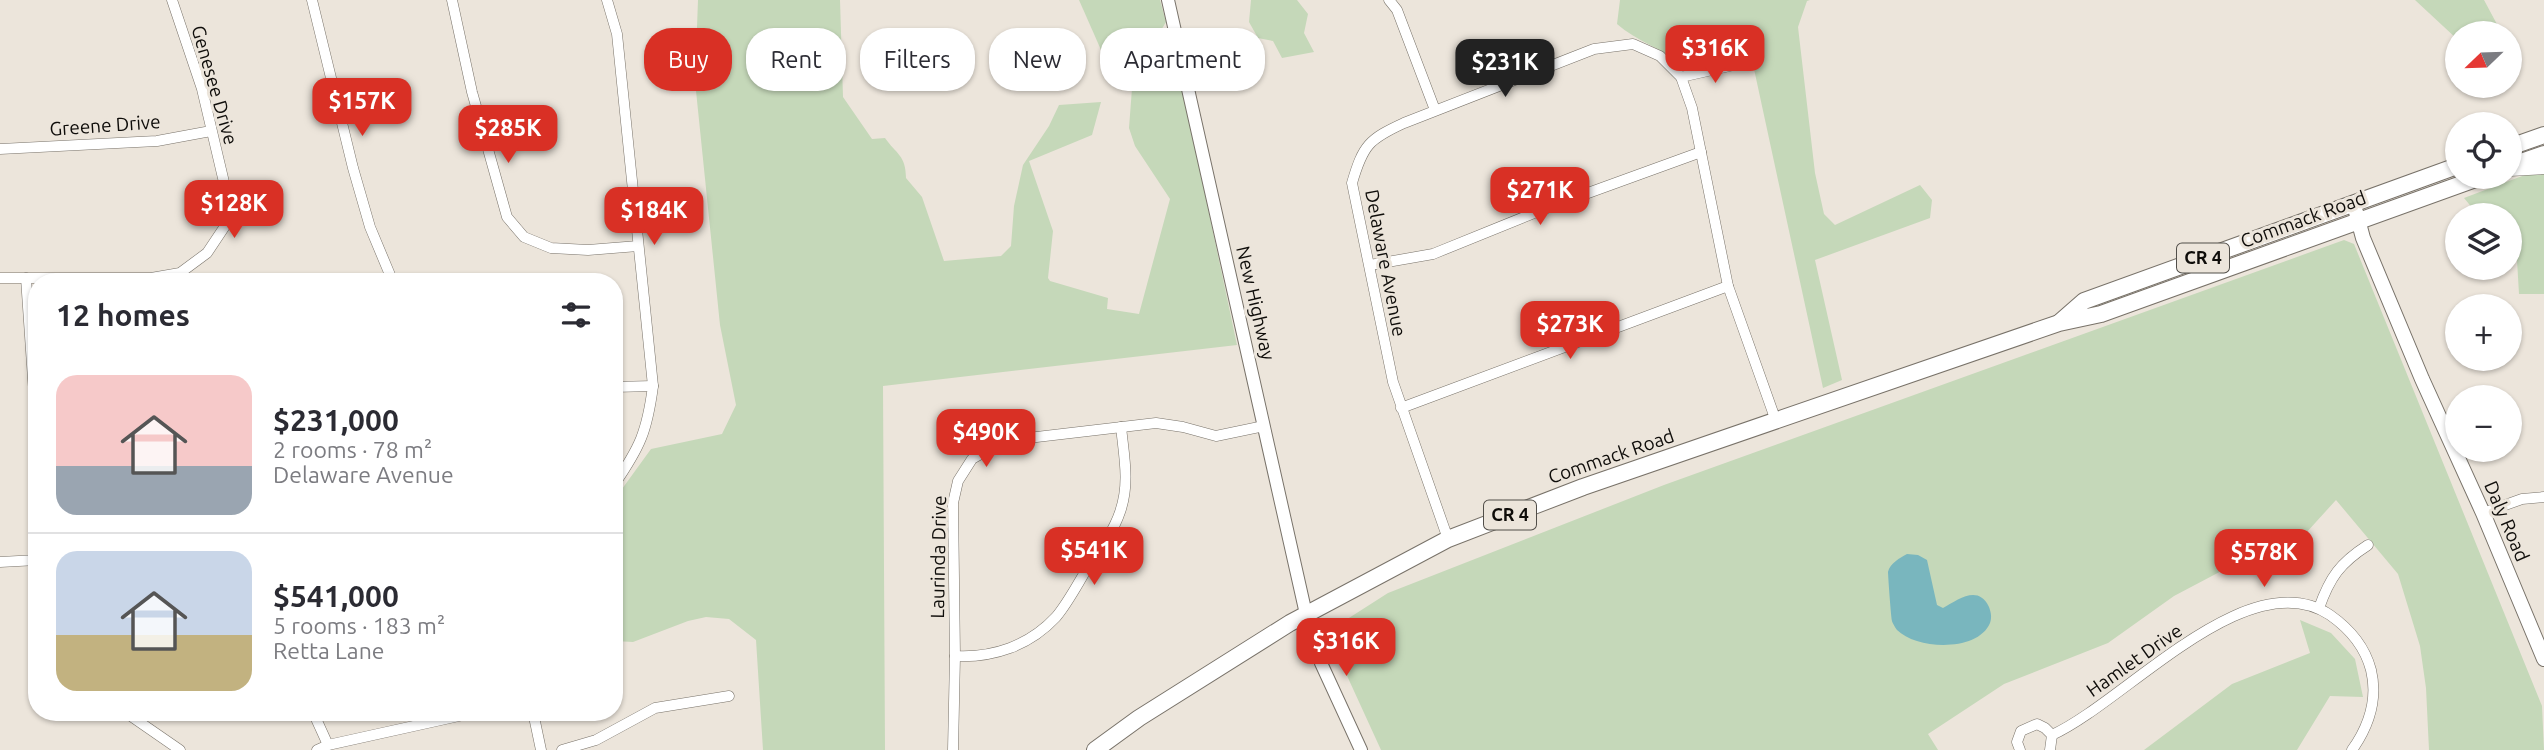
<!DOCTYPE html>
<meta charset="utf-8">
<style>
body{margin:0;font-family:Ubuntu,sans-serif;background:#f7f7f7;color:#2b2b33;height:100vh;display:flex;flex-direction:column;font-size:26px;white-space:nowrap}
*{box-sizing:border-box;margin:0}
p{font-size:23px;color:#7c7c81}
.icon{flex:none;width:38px;height:38px;fill:none;stroke:currentColor;stroke-width:2;stroke-linecap:round;stroke-linejoin:round}
.map{position:relative;flex:1;overflow:hidden}
.sheet{position:absolute;left:28px;top:273px;width:595px;height:448px;display:flex;flex-direction:column;background:#fff;border-radius:28px;box-shadow:0 2px 5px #0004}
.sheet>*{flex:none}
.hud{position:absolute;left:644px;top:28px;width:665px;height:63px;display:flex;gap:14px}
.needle{width:46px;rotate:247deg}
.buttons{position:absolute;left:2445px;top:21px;display:grid;gap:14px}
.buttons a{display:grid;place-items:center;width:77px;height:77px;border-radius:50%;background:#fff;box-shadow:0 2px 5px #0004;font-size:35px}
.price{position:absolute;translate:-50% -60px;padding:0 16px;border-radius:14px;background:#d93025;color:#fff;font-size:23px;line-height:46px;filter:drop-shadow(0 2px 4px #0008)}
.price::after{content:'';position:absolute;left:50%;top:42px;width:21px;height:16px;margin-left:-10px;background:inherit;clip-path:polygon(0 0,100% 0,50% 100%)}
.price.selected{background:#222;color:#fff}
ul{padding:0;list-style:none}
li{display:flex;align-items:center;gap:21px;height:175px;padding:0 28px}
li+li{border-top:2px solid #e1e1e2}
li span{display:grid;place-items:center;flex:none;width:196px;height:140px;border-radius:21px;color:#555}
li>.icon{margin-inline-start:auto}
span .icon{width:84px;height:84px;fill:#fffc;stroke-width:1}
li b{font-size:30px}
h2{display:flex;justify-content:space-between;align-items:center;height:84px;padding:0 28px;font-size:30px}
.tag{padding:0 24px;border-radius:28px;background:#fff;box-shadow:0 2px 5px #0004;font-size:24px;line-height:63px}
.tag.selected{background:#d93025;color:#fff}
.map>svg:first-child{display:block}
</style>
<div class="map">
<svg width="2544" height="750" viewBox="0 0 2544 750">
<rect width="100%" height="100%" fill="#ece5db"/>
<g fill="#c5d8b9">
<path d="M 698,0 L 840,0 L 843,97 L 872,139 L 885,138 C 896,154 906,155 906,178 L 922,197 L 944,261 L 1001,256 L 1011,246 L 1014,206 L 1023,165 L 1049,126 L 1059,105 L 1101,102 L 1092,135 L 1029,161 L 1053,231 L 1048,278 L 1050,281 L 1108,298 L 1107,309 L 1139,314 L 1170,199 L 1135,146 L 1129,128 L 1134,62 L 1138,55 C 1158,48 1164,44 1177,62 L 1237,345 L 883,386 L 885,750 L 763,750 L 756,640 L 729,619 L 706,617 L 688,621 L 633,642 L 614,641 L 614,500 L 651,449 L 722,434 L 736,405 L 720,325 L 695,81 Z"/>
<polygon points="1079,0 1160,0 1166,22 1157,37 1105,59"/>
<polygon points="1251,0 1297,0 1308,14 1304,33 1314,52 1282,58 1273,41 1258,38 1249,22"/>
<path d="M 1620,0 L 1810,0 L 1807,1 L 1798,27 L 1815,173 L 1824,214 L 1835,225 L 1920,185 L 1932,200 L 1930,218 L 1815,260 L 1842,380 L 1823,388 L 1754,69 L 1751,69 L 1746,54 L 1684,65 C 1663,49 1636,41 1617,24 Z"/>
<polygon points="2415,0 2484,0 2499,28 2498,33 2457,33 2457,39"/>
<polygon points="2538,170 2544,170 2544,294 2519,294 2517,260 2510,251 2510,215 2478,215 2464,198"/>
<polygon points="2344,240 2354,244 2542,706 2544,750 2429,750 2426,688 2420,646 2398,574 2336,500 2285,556 2267,547 2174,596 2108,643 2004,684 1928,734 1938,750 1381,750 1327,632 1388,593 1664,485"/>
<polygon points="2300,620 2331,633 2355,659 2363,697 2330,696 2297,750 2144,750 2232,684 2310,653"/>
</g>
<path fill="#79b6be" d="M 1907,554 L 1918,555 L 1927,560 L 1937,605 L 1943,608 C 1958,600 1978,584 1989,607 C 1991,612 1992,618 1990,623 C 1978,652 1917,650 1897,630 C 1896,629 1892,622 1892,621 C 1891,617 1888,575 1888,572 C 1890,563 1900,558 1907,554 Z"/>
<g fill="none" stroke-linecap="round" stroke-linejoin="round">
<g stroke="#787269" stroke-width="11">
<g id="minor">
<polyline points="312,0 353,168 370,227 393,282"/>
<polyline points="452,0 472,92 507,217 524,237 551,248 588,250 638,246"/>
<path d="M 607,0 L 617,34 L 653,386 C 647,432 640,447 614,485"/>
<polyline points="1389,0 1397,10 1435,110"/>
<polyline points="1681,77 1743,63"/>
<polyline points="0,149 157,141 211,131"/>
<polyline points="1370,265 1433,254 1544,209 1701,152"/>
<polyline points="0,278 151,278 180,273 207,253 225,226 227,195 202,89 172,0"/>
<polyline points="26,278 37,437"/>
<polyline points="614,387 653,386"/>
<polyline points="1401,408 1728,286"/>
<polyline points="2483,513 2522,499 2544,497"/>
<path d="M 1448,539 L 1393,382 L 1352,183 C 1363,145 1369,139 1404,123 L 1594,49 L 1633,44 L 1660,56 L 1681,77 L 1692,108 L 1728,286 L 1776,421"/>
<polyline points="0,562 37,560"/>
<path d="M 2319,608 C 2330,577 2340,563 2368,545"/>
<path d="M 955,656 C 993,658 1029,646 1056,617 C 1067,604 1076,587 1085,572 C 1097,554 1113,533 1120,512 C 1130,484 1124,456 1121,427"/>
<polyline points="125,712 180,750"/>
<polyline points="313,712 328,745"/>
<polyline points="533,712 541,750"/>
<path d="M 2052,735 C 2125,702 2248,560 2330,615 C 2350,629 2365,647 2371,670 C 2378,699 2369,726 2352,750"/>
<polyline points="317,750 328,745 477,712"/>
<polyline points="562,750 596,740 655,708 729,696"/>
<polyline points="953,750 955,656 953,503 958,481 972,459 997,445 1028,438 1156,423 1183,427 1216,436 1264,426"/>
<polyline points="2020,750 2017,742 2021,731 2037,724 2045,728 2052,735 2050,750"/>
</g>
</g>
<g stroke="#787269" stroke-width="14">
<polyline id="tertiary" points="1168,0 1306,614 1321,663 1361,750"/>
</g>
<g stroke="#787269" stroke-width="16">
<polyline id="secondary" points="2356,212 2363,238 2422,379 2483,513 2544,659"/>
</g>
<g stroke="#787269" stroke-width="18">
<g id="primary">
<polyline points="2510,147 2544,135"/>
<polyline points="2518,163 2544,154"/>
<polyline points="2060,322 2084,301 2457,166"/>
<polyline points="1095,750 1139,718 1290,623 1448,539 1583,487 2059,323 2101,314 2481,177"/>
</g>
</g>
<g stroke="#787269" stroke-width="19">
<polyline id="motorway" points="2510,167 2544,165"/>
</g>
<use href="#minor" stroke="#fff" stroke-width="10"/>
<use href="#tertiary" stroke="#fff" stroke-width="12"/>
<use href="#secondary" stroke="#fff" stroke-width="14"/>
<use href="#primary" stroke="#fff" stroke-width="16"/>
<use href="#motorway" stroke="#fff" stroke-width="18"/>
</g>
<g text-anchor="middle" stroke-width="6" stroke-linejoin="round" paint-order="stroke">
<g fill="#ece5db" stroke="#514e49" stroke-width="2">
<rect x="2177" y="243.5" width="52" height="29" rx="5"/>
<rect x="1484" y="500.5" width="52" height="29" rx="5"/>
</g>
<g font-size="18" font-weight="bold" fill="#0f0d0a">
<text x="2203" y="264">CR 4</text>
<text x="1510" y="521">CR 4</text>
</g>
<g font-size="19" fill="#0f0d0a" stroke="#ece5db">
<text transform="translate(215 85) rotate(74)" y="7">Genesee Drive</text>
<text transform="translate(105 125) rotate(-4)" y="7">Greene Drive</text>
<text transform="translate(2303 219) rotate(-20)" y="7">Commack Road</text>
<text transform="translate(1386 263) rotate(79)" y="7">Delaware Avenue</text>
<text transform="translate(1256 303) rotate(77)" y="7">New Highway</text>
<text transform="translate(1611 456) rotate(-19)" y="7">Commack Road</text>
<text transform="translate(2507 521) rotate(67)" y="7">Daly Road</text>
<text transform="translate(938 557) rotate(-89)" y="7">Laurinda Drive</text>
<text transform="translate(2134 660) rotate(-35)" y="7">Hamlet Drive</text>
</g>
</g>
</svg>
<div class="buttons">
<a><svg class="needle" viewBox="-14 -14 28 28"><path d="M0-13l5 13h-10z" fill="#e53935"/><path d="M0 13l5-13h-10z" fill="#7c7c81"/></svg></a>
<a><svg class="icon" aria-label="locate" viewBox="0 0 24 24"><circle cx="12" cy="12" r="6"/><path d="M12 2v4M12 18v4M2 12h4M18 12h4"/></svg></a>
<a><svg class="icon" aria-label="layers" viewBox="0 0 24 24"><path d="M12 4l9 5-9 5-9-5zM3 14l9 5 9-5"/></svg></a>
<a>+</a>
<a>−</a>
</div>
<b class="price" style="left:1715px;top:85px">$316K</b>
<b class="price selected" style="left:1505px;top:99px">$231K</b>
<b class="price" style="left:362px;top:138px">$157K</b>
<b class="price" style="left:508px;top:165px">$285K</b>
<b class="price" style="left:1540px;top:227px">$271K</b>
<b class="price" style="left:234px;top:240px">$128K</b>
<b class="price" style="left:654px;top:247px">$184K</b>
<b class="price" style="left:1570px;top:361px">$273K</b>
<b class="price" style="left:986px;top:469px">$490K</b>
<b class="price" style="left:1094px;top:587px">$541K</b>
<b class="price" style="left:2264px;top:589px">$578K</b>
<b class="price" style="left:1346px;top:678px">$316K</b>
<div class="hud">
<a class="tag selected">Buy</a>
<a class="tag">Rent</a>
<a class="tag">Filters</a>
<a class="tag">New</a>
<a class="tag">Apartment</a>
</div>
<section class="sheet">
<h2>12 homes<svg class="icon" aria-label="filters" viewBox="0 0 24 24"><path d="M4 7h16M4 17h16"/><circle cx="9" cy="7" r="2"/><circle cx="15" cy="17" r="2"/></svg></h2>
<ul>
<li><span style="background:linear-gradient(#f6c9c9 65%,#9aa5b1 0)"><svg class="icon" aria-label="home" viewBox="0 0 24 24"><path d="M3 11l9-7 9 7M6 9v11h12V9"/></svg></span><div><b>$231,000</b><p>2 rooms · 78 m²</p><p>Delaware Avenue</p></div></li>
<li><span style="background:linear-gradient(#c9d6e8 60%,#c2b280 0)"><svg class="icon" aria-label="home" viewBox="0 0 24 24"><path d="M3 11l9-7 9 7M6 9v11h12V9"/></svg></span><div><b>$541,000</b><p>5 rooms · 183 m²</p><p>Retta Lane</p></div></li>
</ul>
</section>
</div>
